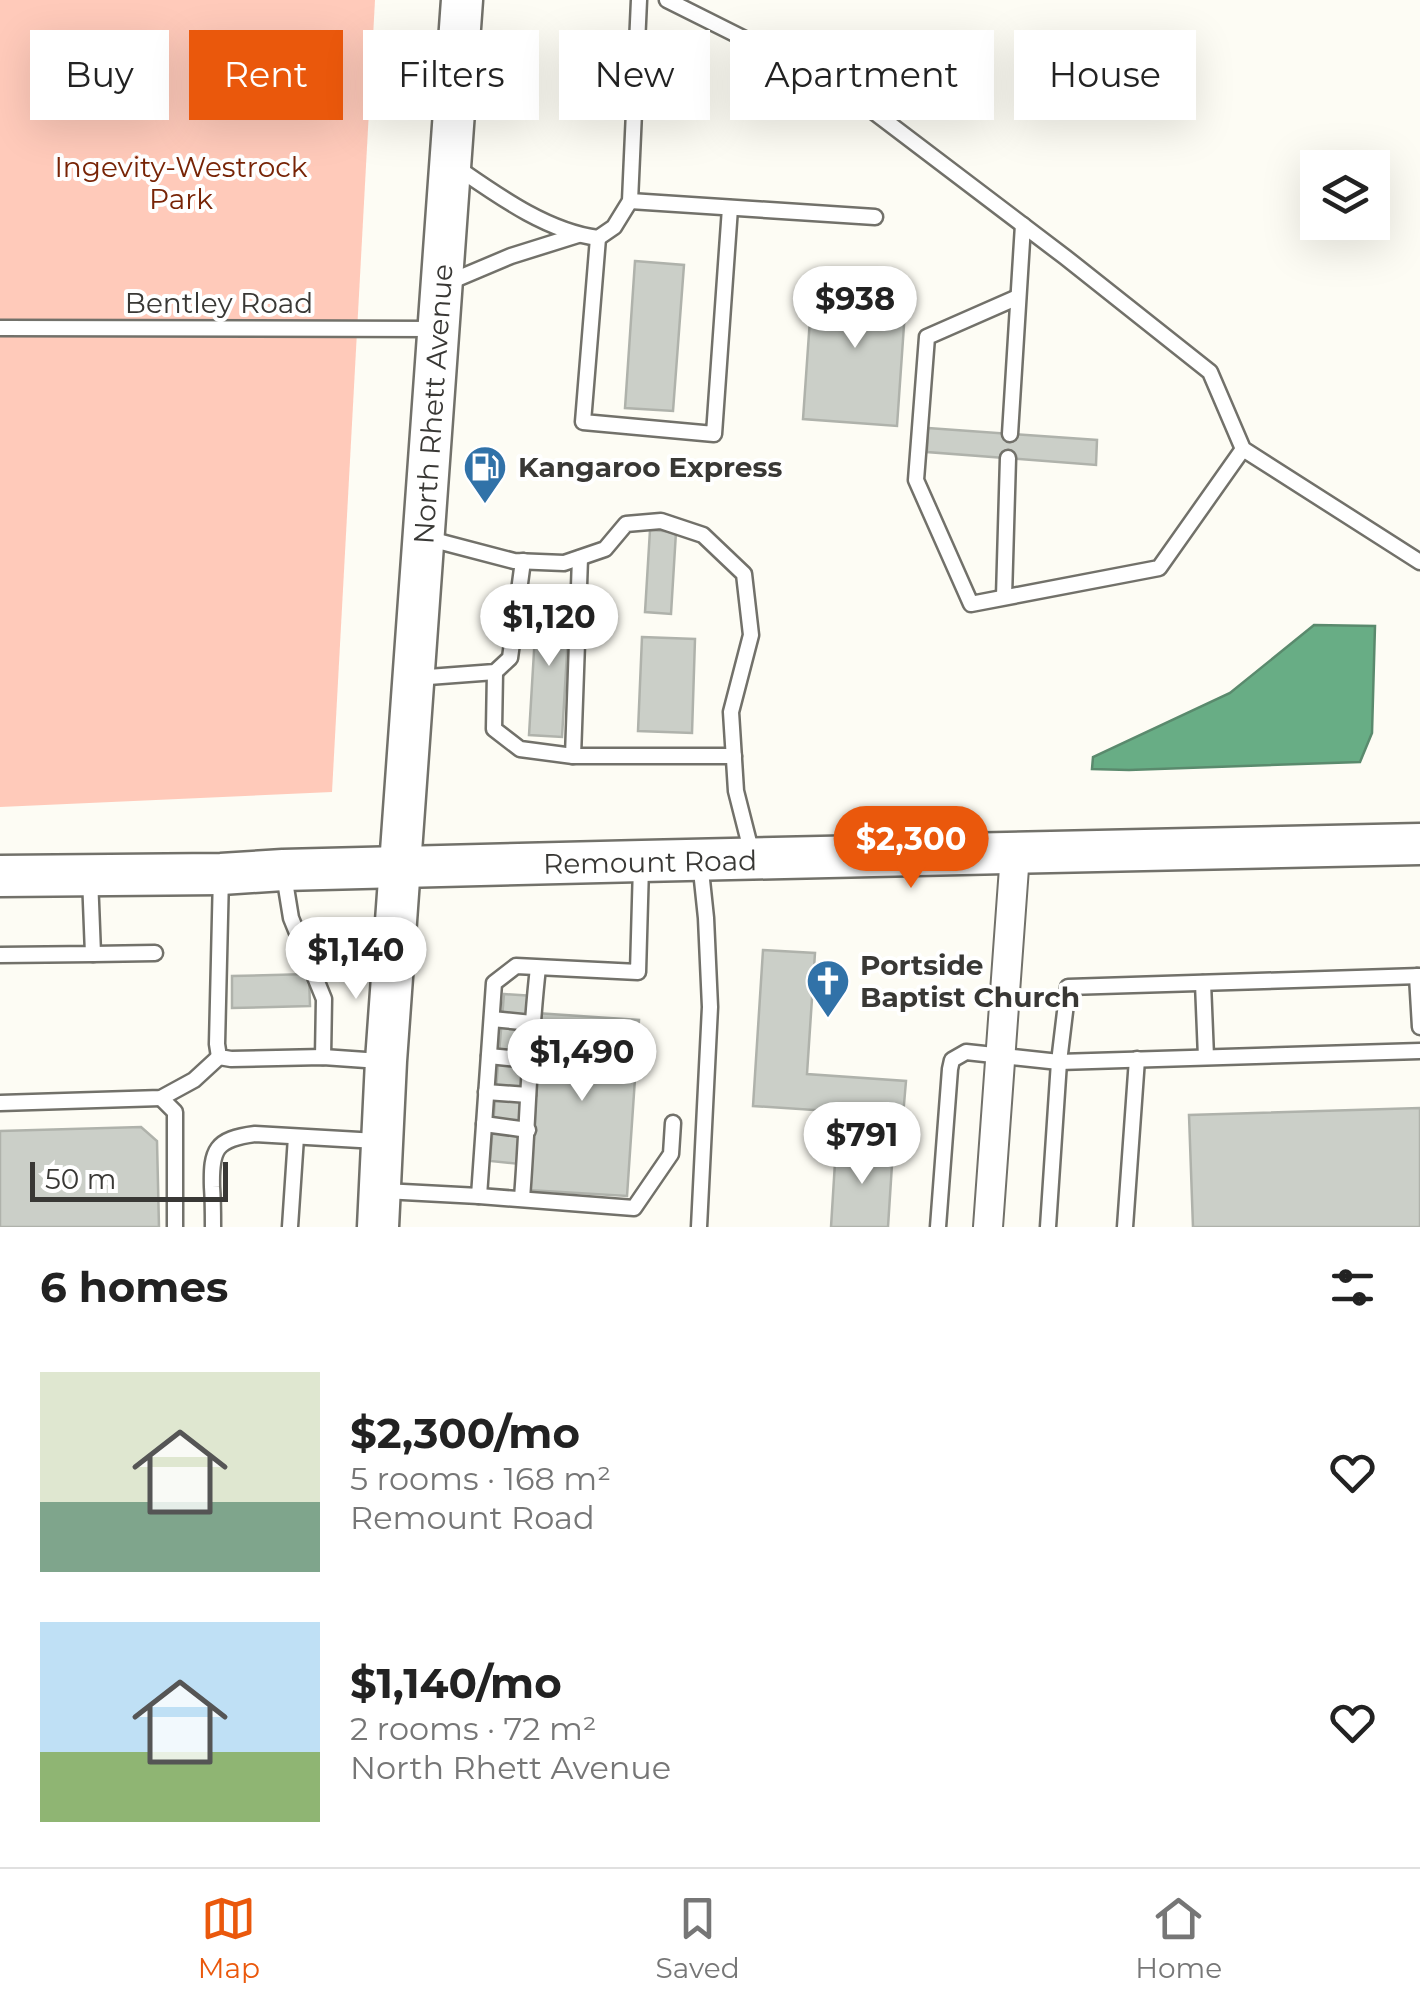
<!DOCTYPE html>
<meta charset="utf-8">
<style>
body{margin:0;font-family:Montserrat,sans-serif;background:#f2f2f2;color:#222;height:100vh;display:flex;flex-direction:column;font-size:38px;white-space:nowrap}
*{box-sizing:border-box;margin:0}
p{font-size:32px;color:#767676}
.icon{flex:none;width:55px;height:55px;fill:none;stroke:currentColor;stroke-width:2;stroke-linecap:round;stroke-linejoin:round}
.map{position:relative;height:1227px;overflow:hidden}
.panel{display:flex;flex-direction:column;background:#fff;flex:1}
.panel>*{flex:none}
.hud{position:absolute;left:30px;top:30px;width:1360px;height:90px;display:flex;gap:20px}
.controls{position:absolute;left:1300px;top:150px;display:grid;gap:20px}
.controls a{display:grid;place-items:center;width:90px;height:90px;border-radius:0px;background:#fff;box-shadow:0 10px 40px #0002;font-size:50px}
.scale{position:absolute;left:30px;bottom:25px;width:198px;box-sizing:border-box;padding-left:10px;border:5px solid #393835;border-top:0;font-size:28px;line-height:35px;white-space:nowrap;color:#393835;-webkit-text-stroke:8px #fff;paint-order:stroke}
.price{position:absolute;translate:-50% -85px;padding:0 22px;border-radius:35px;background:#fff;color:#222;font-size:32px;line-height:65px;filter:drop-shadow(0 2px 5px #0008)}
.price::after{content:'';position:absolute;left:50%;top:60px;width:30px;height:22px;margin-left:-15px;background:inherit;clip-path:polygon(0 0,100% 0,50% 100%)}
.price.active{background:#ea580c;color:#fff}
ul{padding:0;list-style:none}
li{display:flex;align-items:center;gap:30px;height:250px;padding:0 40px}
li span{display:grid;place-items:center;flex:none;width:280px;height:200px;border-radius:0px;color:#555}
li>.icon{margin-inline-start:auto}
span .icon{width:120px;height:120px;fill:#fffc;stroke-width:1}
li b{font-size:42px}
h2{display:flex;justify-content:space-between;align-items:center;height:120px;padding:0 40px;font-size:42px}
.chip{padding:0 35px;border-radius:0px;background:#fff;box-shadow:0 10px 40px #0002;font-size:35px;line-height:90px}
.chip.active{background:#ea580c;color:#fff}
.tabs{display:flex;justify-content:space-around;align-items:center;height:140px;border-top:2px solid #e0e0e0;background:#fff;font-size:28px;color:#767676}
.tabs a{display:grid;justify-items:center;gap:5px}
.tabs .active{color:#ea580c}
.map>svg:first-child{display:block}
</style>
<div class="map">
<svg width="1420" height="1227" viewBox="0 0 1420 1227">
<rect width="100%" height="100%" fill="#fdfcf4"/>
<polygon fill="#ffcaba" points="0,0 375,0 332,792 0,807"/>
<polygon fill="#68ad85" stroke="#5a8a6d" stroke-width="2.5" points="1314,625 1375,626 1372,733 1360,762 1129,770 1092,769 1093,757 1230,693"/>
<g fill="#cbcfc8" stroke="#afb2ab" stroke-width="2.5">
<polygon points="635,261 684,265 673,411 625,408"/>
<polygon points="813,276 907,282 897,426 803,419"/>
<polygon points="928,428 1097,440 1096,465 927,452"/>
<polygon points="650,530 676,532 671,614 645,612"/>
<polygon points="537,601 570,603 562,737 529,735"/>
<polygon points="642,637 695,639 692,733 638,731"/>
<polygon points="763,950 815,953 807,1074 906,1081 903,1116 753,1106"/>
<polygon points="309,974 310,1006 232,1008 232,976"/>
<polygon points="504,994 534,996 520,1164 490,1161"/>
<polygon points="536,1013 639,1020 627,1196 528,1190"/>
<polygon points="1420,1108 1420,1227 1193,1227 1189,1115"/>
<polygon points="141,1127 157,1141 159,1227 0,1227 0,1131"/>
<polygon points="836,1146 893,1149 888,1227 831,1227"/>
</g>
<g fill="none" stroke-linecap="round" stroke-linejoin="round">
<g stroke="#72716a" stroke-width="19">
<g id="lane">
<polyline points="667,0 841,87 1065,257 1210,372 1243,449 1420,562"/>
<path d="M 455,166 C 497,195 546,231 598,238 L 614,227 L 630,201 L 639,0"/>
<polyline points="630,201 875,217"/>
<polyline points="598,238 583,422 714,434 730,208"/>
<polyline points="447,283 511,256 578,235"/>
<polyline points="1018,297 927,337 916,480 971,604 1159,568 1243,449"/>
<polyline points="0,328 437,329"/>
<polyline points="1010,434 1023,225"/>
<polyline points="426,538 514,561 564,563 605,549 626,524 661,521 703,535 744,574 751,635 731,712 736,791 752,854"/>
<polyline points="580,558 573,756 734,756"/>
<polyline points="1004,597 1008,458"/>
<polyline points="495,672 494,729 520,749 573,756"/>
<polyline points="415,678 495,672 510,658 523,561"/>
<polyline points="221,875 217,1044 219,1057 231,1059 323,1057 380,1061"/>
<polyline points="284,875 291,918 324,999 323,1057"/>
<polyline points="93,954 155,953"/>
<polyline points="0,955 93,954 90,877"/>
<polyline points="1417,976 1420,1027"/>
<polyline points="1203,983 1206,1057"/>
<polyline points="492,1019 532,1023"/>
<polyline points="489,1056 529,1060"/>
<polyline points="486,1092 528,1095"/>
<polyline points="161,1098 175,1112 175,1227"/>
<polyline points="0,1103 161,1098 194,1080 219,1057"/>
<polyline points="484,1124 528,1130"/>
<polyline points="384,1191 479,1196 494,983 516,966 638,972 641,866"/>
<polyline points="479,1196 634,1208 671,1154 673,1123"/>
<path d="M 522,1198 C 528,1122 529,1045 538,968"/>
<path d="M 213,1227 C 213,1214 213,1200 212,1187 C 211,1150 215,1139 255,1134 L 377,1141"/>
<polyline points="290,1227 296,1137"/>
<polyline points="699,1227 710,1007 706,918 700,861"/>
<polyline points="938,1227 950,1069 952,1060 966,1052 1059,1062 1420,1051"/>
<polyline points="1048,1227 1059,1062 1068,987 1420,976"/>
<polyline points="1125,1227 1137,1059"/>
</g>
</g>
<g stroke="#72716a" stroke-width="32">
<polyline id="street" points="988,1227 1015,854"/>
</g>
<g stroke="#72716a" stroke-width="45">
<g id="secondary">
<polyline points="0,876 221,874 283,870 642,861 1420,844"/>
<polyline points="378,1227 386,1061 462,0"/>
</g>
</g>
<use href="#lane" stroke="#fff" stroke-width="14"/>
<use href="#street" stroke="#fff" stroke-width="28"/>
<use href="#secondary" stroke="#fff" stroke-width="40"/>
</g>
<defs>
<g id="fuel-pin" transform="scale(2.25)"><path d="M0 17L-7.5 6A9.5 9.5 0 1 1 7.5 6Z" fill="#3172a8" stroke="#fff"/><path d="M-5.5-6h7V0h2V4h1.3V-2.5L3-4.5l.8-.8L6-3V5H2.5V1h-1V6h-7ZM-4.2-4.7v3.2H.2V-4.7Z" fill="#fff"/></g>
<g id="church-pin" transform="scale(2.25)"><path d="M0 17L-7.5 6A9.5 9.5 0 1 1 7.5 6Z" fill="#3172a8" stroke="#fff"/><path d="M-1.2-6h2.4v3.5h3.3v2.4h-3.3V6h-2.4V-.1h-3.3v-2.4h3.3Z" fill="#fff"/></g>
</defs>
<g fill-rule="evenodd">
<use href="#fuel-pin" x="485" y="467"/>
<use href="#church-pin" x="828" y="981"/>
</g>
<g text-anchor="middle" stroke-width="8" stroke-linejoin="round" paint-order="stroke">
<g font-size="28" fill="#782406" stroke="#fff">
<text x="181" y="177">Ingevity-Westrock<tspan x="181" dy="32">Park</tspan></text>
</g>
<g font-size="28" fill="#393835" stroke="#fff">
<text x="219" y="313">Bentley Road</text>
<text transform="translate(433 404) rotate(-86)" y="10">North Rhett Avenue</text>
<text transform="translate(650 862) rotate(-1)" y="10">Remount Road</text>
</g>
<g font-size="28" font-weight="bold" fill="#393835" stroke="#fff" text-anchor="start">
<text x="518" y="477">Kangaroo Express</text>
<text x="860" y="975">Portside<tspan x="860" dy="32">Baptist Church</tspan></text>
</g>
</g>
</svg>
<div class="controls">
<a><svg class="icon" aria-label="layers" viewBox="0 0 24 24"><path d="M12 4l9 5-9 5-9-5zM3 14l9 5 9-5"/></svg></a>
</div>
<div class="scale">50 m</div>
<b class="price" style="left:855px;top:351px">$938</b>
<b class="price" style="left:549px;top:669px">$1,120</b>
<b class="price active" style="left:911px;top:891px">$2,300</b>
<b class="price" style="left:356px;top:1002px">$1,140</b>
<b class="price" style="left:582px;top:1104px">$1,490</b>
<b class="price" style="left:862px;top:1187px">$791</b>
<div class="hud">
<a class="chip">Buy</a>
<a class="chip active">Rent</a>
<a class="chip">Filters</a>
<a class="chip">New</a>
<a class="chip">Apartment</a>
<a class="chip">House</a>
</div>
</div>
<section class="panel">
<h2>6 homes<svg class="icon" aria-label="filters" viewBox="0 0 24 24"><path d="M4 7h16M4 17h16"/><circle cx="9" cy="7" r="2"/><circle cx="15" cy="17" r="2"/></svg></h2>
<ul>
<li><span style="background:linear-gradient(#dfe7d0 65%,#7fa58c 0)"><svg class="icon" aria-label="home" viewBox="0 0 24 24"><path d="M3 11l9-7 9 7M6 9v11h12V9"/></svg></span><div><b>$2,300/mo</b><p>5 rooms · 168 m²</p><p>Remount Road</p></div><svg class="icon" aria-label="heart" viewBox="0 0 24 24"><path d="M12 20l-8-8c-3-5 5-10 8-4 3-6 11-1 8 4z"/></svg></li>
<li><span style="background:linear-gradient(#bfe0f5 65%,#8fb573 0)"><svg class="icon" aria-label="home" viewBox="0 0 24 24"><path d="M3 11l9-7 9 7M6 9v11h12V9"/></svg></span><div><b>$1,140/mo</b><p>2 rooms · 72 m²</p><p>North Rhett Avenue</p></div><svg class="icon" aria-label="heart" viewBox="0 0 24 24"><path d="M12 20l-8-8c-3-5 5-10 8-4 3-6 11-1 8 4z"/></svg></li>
</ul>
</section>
<nav class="tabs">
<a class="active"><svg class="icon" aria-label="map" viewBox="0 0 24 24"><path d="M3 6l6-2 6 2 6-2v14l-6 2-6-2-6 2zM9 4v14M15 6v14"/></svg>Map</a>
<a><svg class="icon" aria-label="saved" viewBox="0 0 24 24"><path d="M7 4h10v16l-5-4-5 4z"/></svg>Saved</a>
<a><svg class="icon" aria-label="home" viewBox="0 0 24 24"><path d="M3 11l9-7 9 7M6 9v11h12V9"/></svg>Home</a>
</nav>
